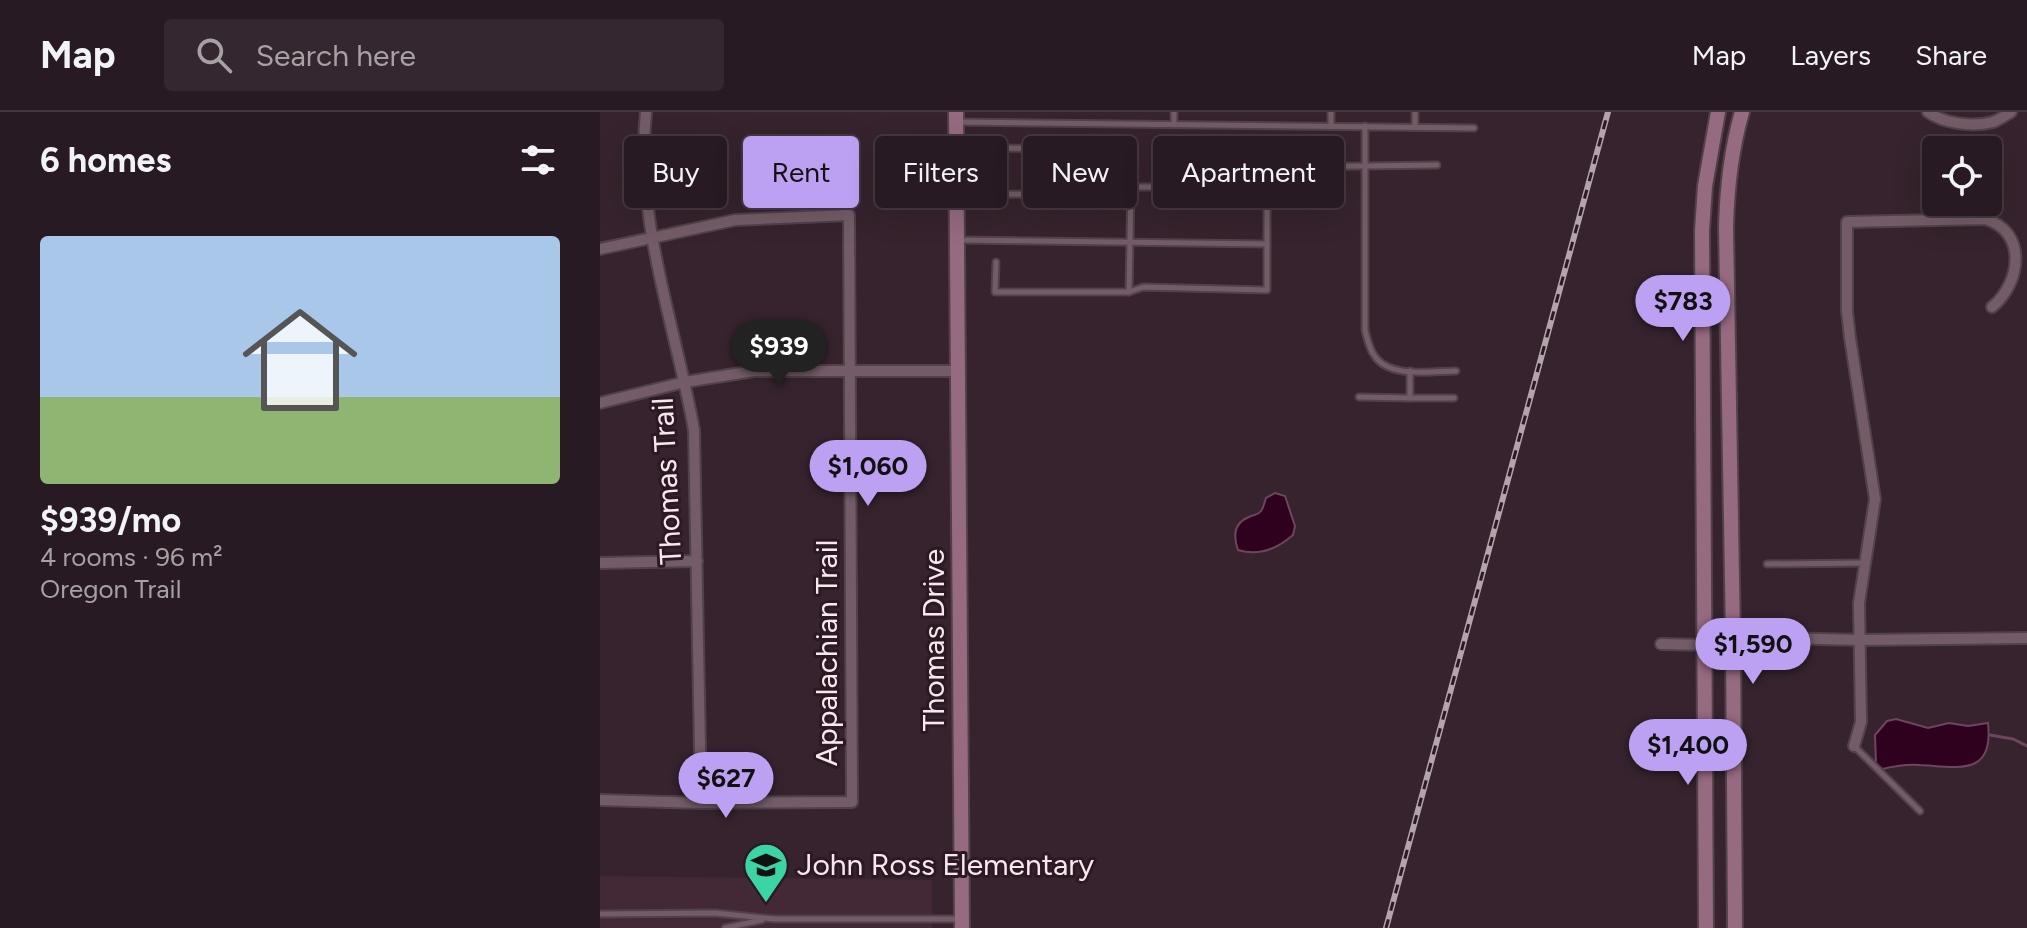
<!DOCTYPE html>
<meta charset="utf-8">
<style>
body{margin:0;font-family:Figtree,sans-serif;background:#34272f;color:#f1f3f6;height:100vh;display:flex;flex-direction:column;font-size:30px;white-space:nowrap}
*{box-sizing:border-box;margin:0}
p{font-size:26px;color:#a5a1a5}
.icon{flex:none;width:44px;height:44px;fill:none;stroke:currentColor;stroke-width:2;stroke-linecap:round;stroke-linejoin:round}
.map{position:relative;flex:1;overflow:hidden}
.details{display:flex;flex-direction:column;background:#281a22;width:600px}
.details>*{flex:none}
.guide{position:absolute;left:24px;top:24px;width:760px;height:72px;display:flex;gap:16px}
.tools{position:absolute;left:1322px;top:24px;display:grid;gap:16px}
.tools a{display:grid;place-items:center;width:80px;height:80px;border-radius:8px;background:#281a22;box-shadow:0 8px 32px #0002,0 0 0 2px #443840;font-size:40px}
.price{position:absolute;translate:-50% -68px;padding:0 18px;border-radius:28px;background:#bca0f2;color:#111;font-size:26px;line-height:52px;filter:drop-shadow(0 2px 4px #0008)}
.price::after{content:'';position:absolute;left:50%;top:48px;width:24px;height:18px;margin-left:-12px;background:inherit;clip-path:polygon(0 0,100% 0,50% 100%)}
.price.selected{background:#222;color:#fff}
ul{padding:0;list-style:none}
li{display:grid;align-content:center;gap:16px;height:424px;padding:0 40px}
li+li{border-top:2px solid #443840}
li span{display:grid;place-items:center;height:248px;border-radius:8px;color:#555}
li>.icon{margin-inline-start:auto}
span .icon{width:144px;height:144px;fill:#fffc;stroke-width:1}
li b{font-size:34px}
h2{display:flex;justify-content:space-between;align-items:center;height:96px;padding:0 40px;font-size:34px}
.pill{padding:0 28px;border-radius:8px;background:#281a22;box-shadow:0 8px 32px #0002,0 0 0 2px #443840;font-size:28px;line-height:72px}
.pill.selected{background:#bca0f2;color:#111}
header{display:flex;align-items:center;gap:48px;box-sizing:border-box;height:112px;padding:0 40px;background:#281a22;border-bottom:2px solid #443840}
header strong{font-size:38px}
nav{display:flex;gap:44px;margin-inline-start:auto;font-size:28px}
.search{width:560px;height:72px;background:#34272f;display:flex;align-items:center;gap:20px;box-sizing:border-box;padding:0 28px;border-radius:8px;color:#a5a1a5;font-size:30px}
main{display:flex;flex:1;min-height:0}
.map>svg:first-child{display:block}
</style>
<header>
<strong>Map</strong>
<div class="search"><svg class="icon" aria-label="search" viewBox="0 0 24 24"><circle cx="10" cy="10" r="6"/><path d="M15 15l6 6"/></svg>Search here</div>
<nav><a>Map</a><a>Layers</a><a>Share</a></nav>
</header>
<main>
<section class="details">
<h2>6 homes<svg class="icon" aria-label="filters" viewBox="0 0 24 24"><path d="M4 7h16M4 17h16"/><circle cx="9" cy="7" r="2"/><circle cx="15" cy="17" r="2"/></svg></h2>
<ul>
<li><span style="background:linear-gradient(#a9c7e8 65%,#8fb573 0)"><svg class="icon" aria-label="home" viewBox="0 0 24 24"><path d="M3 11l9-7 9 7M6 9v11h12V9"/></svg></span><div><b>$939/mo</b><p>4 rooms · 96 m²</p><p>Oregon Trail</p></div></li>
</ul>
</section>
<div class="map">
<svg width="1427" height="816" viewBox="0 0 1427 816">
<rect width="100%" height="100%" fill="#36232d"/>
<polygon fill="#432936" points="0,764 332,768 332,816 0,816"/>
<g fill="#30011e" stroke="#6b465c" stroke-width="2">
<path d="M 675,381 L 685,384 L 695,414 L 693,423 C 677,437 658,444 638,438 C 633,424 634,411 649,405 C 655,402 657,404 661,399 C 663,397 665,389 666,386 Z"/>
<path d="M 1296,607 L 1328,616 L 1349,611 L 1368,614 L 1388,611 C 1394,665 1358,655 1320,653 C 1308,652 1295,654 1282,657 L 1276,652 L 1275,623 L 1287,609 Z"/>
</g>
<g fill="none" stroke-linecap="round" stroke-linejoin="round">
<polyline stroke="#6b465c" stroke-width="3" points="1390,623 1413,627 1427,634"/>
<g stroke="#514149" stroke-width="9">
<g id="lane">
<polyline points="574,0 574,12"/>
<polyline points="815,0 815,15"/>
<polyline points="357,10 874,16"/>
<polyline points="731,14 731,0"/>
<path d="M 765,14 L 765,218 C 767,226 769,236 774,243 C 789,267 832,259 856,259"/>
<polyline points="694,55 837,53"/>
<polyline points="530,83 397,82 397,36 532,38 531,75"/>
<polyline points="358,128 667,132 667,178 543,175 529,180 395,180 396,150"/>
<polyline points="529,180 531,75 667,75 667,132"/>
<polyline points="810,259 810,286 854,286"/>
<polyline points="759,285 810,286"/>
<polyline points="1167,452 1264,451"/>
<polyline points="1255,635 1320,699"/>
<polyline points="0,802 115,801 175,807 359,807"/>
<polyline points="125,816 162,808"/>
</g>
</g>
<g stroke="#514149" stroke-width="14">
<g id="street">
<path d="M 46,0 C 35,108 75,212 94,318 L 101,691"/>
<path d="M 1328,0 C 1344,12 1374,15 1393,10 C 1399,8 1406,3 1411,0"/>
<polyline points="0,137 135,108 249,103 252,690 101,691 0,688"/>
<polyline points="0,291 85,270 154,259 357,259"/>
<polyline points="0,451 97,449"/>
<polyline points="1133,525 1261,528 1427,526"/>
<polyline points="1061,532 1105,533"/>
<path d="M 1254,634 L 1261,610 L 1259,491 L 1275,387 L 1250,226 L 1247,199 L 1247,110 L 1385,107 C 1427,119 1422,170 1392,195"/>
</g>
</g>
<g stroke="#514149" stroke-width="18">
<g id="secondary">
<polyline points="356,0 362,816"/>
<polyline points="1106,816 1102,119 1105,74 1118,0"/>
<path d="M 1135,816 L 1133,525 L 1126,115 C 1127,75 1131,38 1142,0"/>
</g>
</g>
<use href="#lane" stroke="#735c67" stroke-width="5"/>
<use href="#street" stroke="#735c67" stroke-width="10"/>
<use href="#secondary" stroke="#966a81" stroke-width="14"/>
<g stroke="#b3a3ab" stroke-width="6">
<polyline id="rail" points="786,816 1008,0"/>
</g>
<use href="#rail" stroke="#2c1923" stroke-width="3" stroke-dasharray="9" stroke-linecap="butt"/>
</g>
<defs>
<g id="school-pin" transform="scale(2.3)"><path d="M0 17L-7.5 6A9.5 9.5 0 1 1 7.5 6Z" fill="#3bd4a4" stroke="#2c1923"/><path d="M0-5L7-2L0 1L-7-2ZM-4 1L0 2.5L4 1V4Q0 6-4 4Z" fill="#111"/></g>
</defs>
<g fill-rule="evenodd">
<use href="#school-pin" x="166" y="753"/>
</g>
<g text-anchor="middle" stroke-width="6" stroke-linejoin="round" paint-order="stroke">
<g font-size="30" fill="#f6e8ee" stroke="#2c1923">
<text transform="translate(67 369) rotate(-93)" y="10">Thomas Trail</text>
<text transform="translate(334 528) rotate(-90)" y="10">Thomas Drive</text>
<text transform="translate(227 541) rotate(-90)" y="10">Appalachian Trail</text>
</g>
<g font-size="30" fill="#f6e8ee" stroke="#2c1923" text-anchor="start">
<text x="197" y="763">John Ross Elementary</text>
</g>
</g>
</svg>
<div class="tools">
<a><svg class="icon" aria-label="locate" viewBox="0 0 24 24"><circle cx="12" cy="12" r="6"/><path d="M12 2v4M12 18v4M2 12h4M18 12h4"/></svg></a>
</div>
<b class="price" style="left:1083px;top:231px">$783</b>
<b class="price selected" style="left:179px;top:276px">$939</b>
<b class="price" style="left:268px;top:396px">$1,060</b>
<b class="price" style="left:1153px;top:574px">$1,590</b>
<b class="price" style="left:1088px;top:675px">$1,400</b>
<b class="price" style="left:126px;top:708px">$627</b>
<div class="guide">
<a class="pill">Buy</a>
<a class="pill selected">Rent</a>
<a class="pill">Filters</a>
<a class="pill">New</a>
<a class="pill">Apartment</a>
</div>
</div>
</main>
